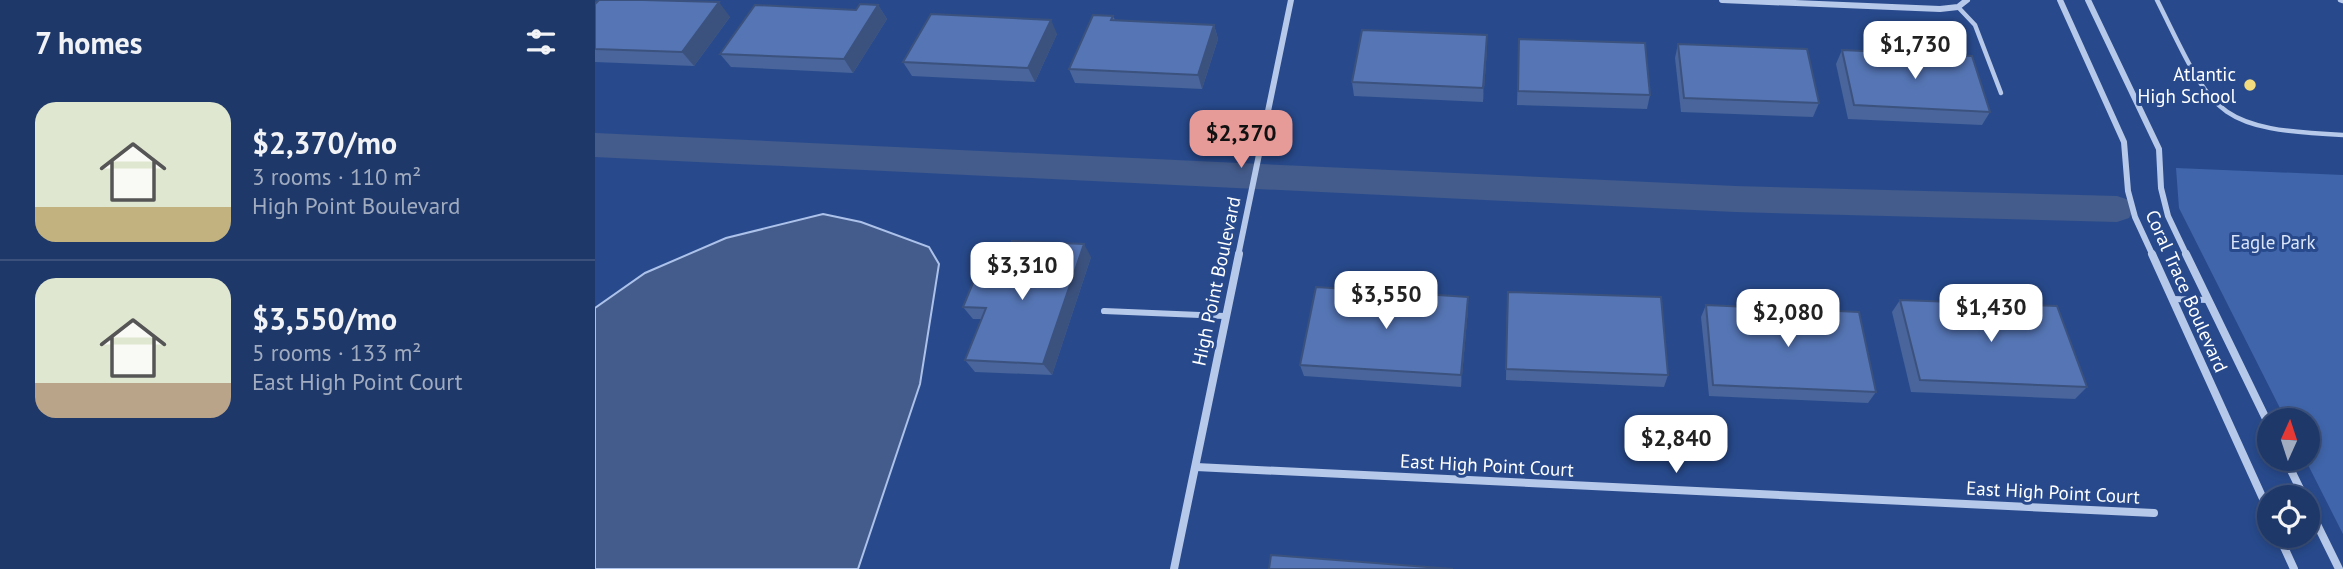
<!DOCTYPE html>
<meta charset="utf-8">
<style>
body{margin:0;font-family:"PT Sans",sans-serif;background:#2b4371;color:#f1f3f6;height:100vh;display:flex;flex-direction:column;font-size:26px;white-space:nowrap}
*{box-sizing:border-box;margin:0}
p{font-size:23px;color:#a1acc0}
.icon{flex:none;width:38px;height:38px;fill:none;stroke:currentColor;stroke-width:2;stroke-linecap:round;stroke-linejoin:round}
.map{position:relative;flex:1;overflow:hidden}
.details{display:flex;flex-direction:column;background:#1e3869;width:595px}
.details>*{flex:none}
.needle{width:46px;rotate:3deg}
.controls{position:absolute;left:1662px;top:408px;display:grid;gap:14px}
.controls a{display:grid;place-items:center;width:63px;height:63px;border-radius:50%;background:#1e3869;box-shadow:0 4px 10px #0003,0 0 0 2px #3c527d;font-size:35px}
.price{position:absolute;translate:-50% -60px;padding:0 16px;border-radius:14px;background:#fff;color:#222;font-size:23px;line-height:46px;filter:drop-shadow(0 2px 4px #0008)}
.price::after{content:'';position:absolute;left:50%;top:42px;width:21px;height:16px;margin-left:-10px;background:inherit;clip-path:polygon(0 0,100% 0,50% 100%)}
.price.current{background:#e69b98;color:#111}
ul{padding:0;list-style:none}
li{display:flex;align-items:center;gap:21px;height:175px;padding:0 35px}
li+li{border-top:2px solid #3c527d}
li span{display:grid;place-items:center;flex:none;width:196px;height:140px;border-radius:21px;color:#555}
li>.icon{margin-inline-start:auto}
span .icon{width:84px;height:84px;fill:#fffc;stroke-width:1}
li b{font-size:30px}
h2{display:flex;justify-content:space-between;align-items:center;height:84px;padding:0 35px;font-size:30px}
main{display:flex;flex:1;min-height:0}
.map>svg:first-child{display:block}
</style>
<main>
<section class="details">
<h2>7 homes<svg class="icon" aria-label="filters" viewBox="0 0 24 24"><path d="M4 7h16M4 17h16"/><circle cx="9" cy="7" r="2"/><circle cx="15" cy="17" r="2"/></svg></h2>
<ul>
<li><span style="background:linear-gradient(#dfe7d0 75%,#c2b280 0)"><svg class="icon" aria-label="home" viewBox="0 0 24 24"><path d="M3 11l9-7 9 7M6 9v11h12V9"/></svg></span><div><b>$2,370/mo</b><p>3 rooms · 110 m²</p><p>High Point Boulevard</p></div></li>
<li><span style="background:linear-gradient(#dfe7d0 75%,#b9a48a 0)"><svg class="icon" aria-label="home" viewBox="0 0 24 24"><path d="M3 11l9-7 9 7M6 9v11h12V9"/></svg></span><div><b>$3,550/mo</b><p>5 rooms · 133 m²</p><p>East High Point Court</p></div></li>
</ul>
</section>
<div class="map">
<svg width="1748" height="569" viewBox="0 0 1748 569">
<rect width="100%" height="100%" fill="#284a8c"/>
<polygon fill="#4065aa" points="1581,168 1748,175 1748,534 1710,459 1713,458 1713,420 1691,420 1584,208"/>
<polygon fill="#445c8c" stroke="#acc2ea" stroke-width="2" points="228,214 266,222 334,247 344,264 325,384 263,569 0,569 0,308 50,273 131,238"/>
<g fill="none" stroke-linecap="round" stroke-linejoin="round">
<polygon fill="#445c8c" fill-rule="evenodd" points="0,133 1140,186 1522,196 1534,200 1539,209 1534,218 1522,222 1140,212 0,157"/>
<g stroke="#b7c9ea" stroke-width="4.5">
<path d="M 1562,0 C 1618,112 1615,129 1748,135"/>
<polyline points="1745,0 1748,1"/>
<polyline points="1363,7 1380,25 1406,93"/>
</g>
<g stroke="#b7c9ea" stroke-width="6">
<polyline points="1578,299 1613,300"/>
<polyline points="509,311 629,316"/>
</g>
<g stroke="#b7c9ea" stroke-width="6">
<polyline points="1127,0 1345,9 1363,7 1372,0"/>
<polyline points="1465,0 1529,142 1533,191 1540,217 1558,256"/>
<polyline points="1493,0 1564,149 1566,188 1573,216 1592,256"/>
<polyline points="643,256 696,0"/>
</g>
<g stroke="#b7c9ea" stroke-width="8">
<polyline points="1557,254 1675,514"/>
<polyline points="1591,254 1675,427"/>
<polyline points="1690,458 1709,497"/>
<polyline points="601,467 1559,513"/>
<polyline points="1713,506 1744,569"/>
<polyline points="1684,536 1699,569"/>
<polyline points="579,569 644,254"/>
</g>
</g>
<g fill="#49659b">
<polygon points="0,4 135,17 99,66 0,62"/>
<polygon points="283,5 292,19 258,73 136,67 125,54 261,10"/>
<polygon points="518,16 520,20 619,25 623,39 607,89 480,83 474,69"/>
<polygon points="462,34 440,82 317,76 308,62"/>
<polygon points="924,39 1055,95 1052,109 922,105"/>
<polygon points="1083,44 1224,103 1218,117 1086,112 1080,58"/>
<polygon points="892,49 888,102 759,96 757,82"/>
<polygon points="1247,50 1395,112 1387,125 1253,119 1241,64"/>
<polygon points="496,257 457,375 380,372 370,360 386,319 378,319 368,307"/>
<polygon points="1305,300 1492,387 1480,399 1316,392 1297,312"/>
<polygon points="912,304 1073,375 1069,387 911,380"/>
<polygon points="1111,305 1281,392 1273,403 1114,396 1106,317"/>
<polygon points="873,309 866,387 709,376 705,365"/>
</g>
<g fill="#3c527e">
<polygon points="124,2 135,17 99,66 87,52"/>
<polygon points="283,5 292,19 258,73 249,59"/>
<polygon points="456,20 462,34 440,82 433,68"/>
<polygon points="619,25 623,39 607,89 603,75"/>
<polygon points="892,35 892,49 888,102 888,88"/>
<polygon points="489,244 496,257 457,375 448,364"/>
<polygon points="873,297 873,309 866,387 866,375"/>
</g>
<g fill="#5575b4" stroke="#3c527e" stroke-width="2">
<polygon points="4,0 48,0 124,2 87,52 0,49 0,4"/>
<polygon points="265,4 283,5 249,59 125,54 160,5 261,10"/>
<polygon points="336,14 456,20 433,68 308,62"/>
<polygon points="498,15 518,16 516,20 619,25 603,75 474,69"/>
<polygon points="767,30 892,35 888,88 757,82"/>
<polygon points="924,39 1050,43 1055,95 923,91"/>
<polygon points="1083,44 1212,49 1224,103 1089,98"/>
<polygon points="1247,50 1377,56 1395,112 1259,105"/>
<polygon points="417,241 489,244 448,364 370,360 391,308 368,307 382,273 405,274"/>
<polygon points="721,287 873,297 866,375 705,365"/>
<polygon points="913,292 1066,297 1073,375 911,369"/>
<polygon points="1305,300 1462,306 1492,387 1325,380"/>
<polygon points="1111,305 1264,312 1281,392 1118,385"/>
<polygon points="676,555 858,569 674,569"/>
</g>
<circle fill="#f2dc7d" stroke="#284a8c" stroke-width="2.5" cx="1655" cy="85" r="7"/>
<g text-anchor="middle" stroke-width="6" stroke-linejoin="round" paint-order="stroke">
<g font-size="19" fill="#fff" stroke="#284a8c" text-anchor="end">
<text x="1641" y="81">Atlantic<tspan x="1641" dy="22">High School</tspan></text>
</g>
<g font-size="19" fill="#dbe5f8" stroke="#284a8c">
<text x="1678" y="249">Eagle Park</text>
</g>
<g font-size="19" fill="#fff" stroke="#284a8c">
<text transform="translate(621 281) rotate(-78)" y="7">High Point Boulevard</text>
<text transform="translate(1592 291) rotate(66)" y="7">Coral Trace Boulevard</text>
<text transform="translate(892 465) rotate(3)" y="7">East High Point Court</text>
<text transform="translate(1458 492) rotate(3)" y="7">East High Point Court</text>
</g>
</g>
</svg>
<div class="controls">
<a><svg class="needle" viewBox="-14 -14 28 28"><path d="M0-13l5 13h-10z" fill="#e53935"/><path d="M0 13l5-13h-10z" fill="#a1acc0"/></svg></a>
<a><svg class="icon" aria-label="locate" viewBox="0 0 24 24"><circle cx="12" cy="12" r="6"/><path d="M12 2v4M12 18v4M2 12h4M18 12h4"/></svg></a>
</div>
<b class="price" style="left:1320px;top:81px">$1,730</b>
<b class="price current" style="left:646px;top:170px">$2,370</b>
<b class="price" style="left:427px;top:302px">$3,310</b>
<b class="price" style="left:791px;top:331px">$3,550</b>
<b class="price" style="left:1396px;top:344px">$1,430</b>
<b class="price" style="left:1193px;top:349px">$2,080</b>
<b class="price" style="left:1081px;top:475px">$2,840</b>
</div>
</main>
